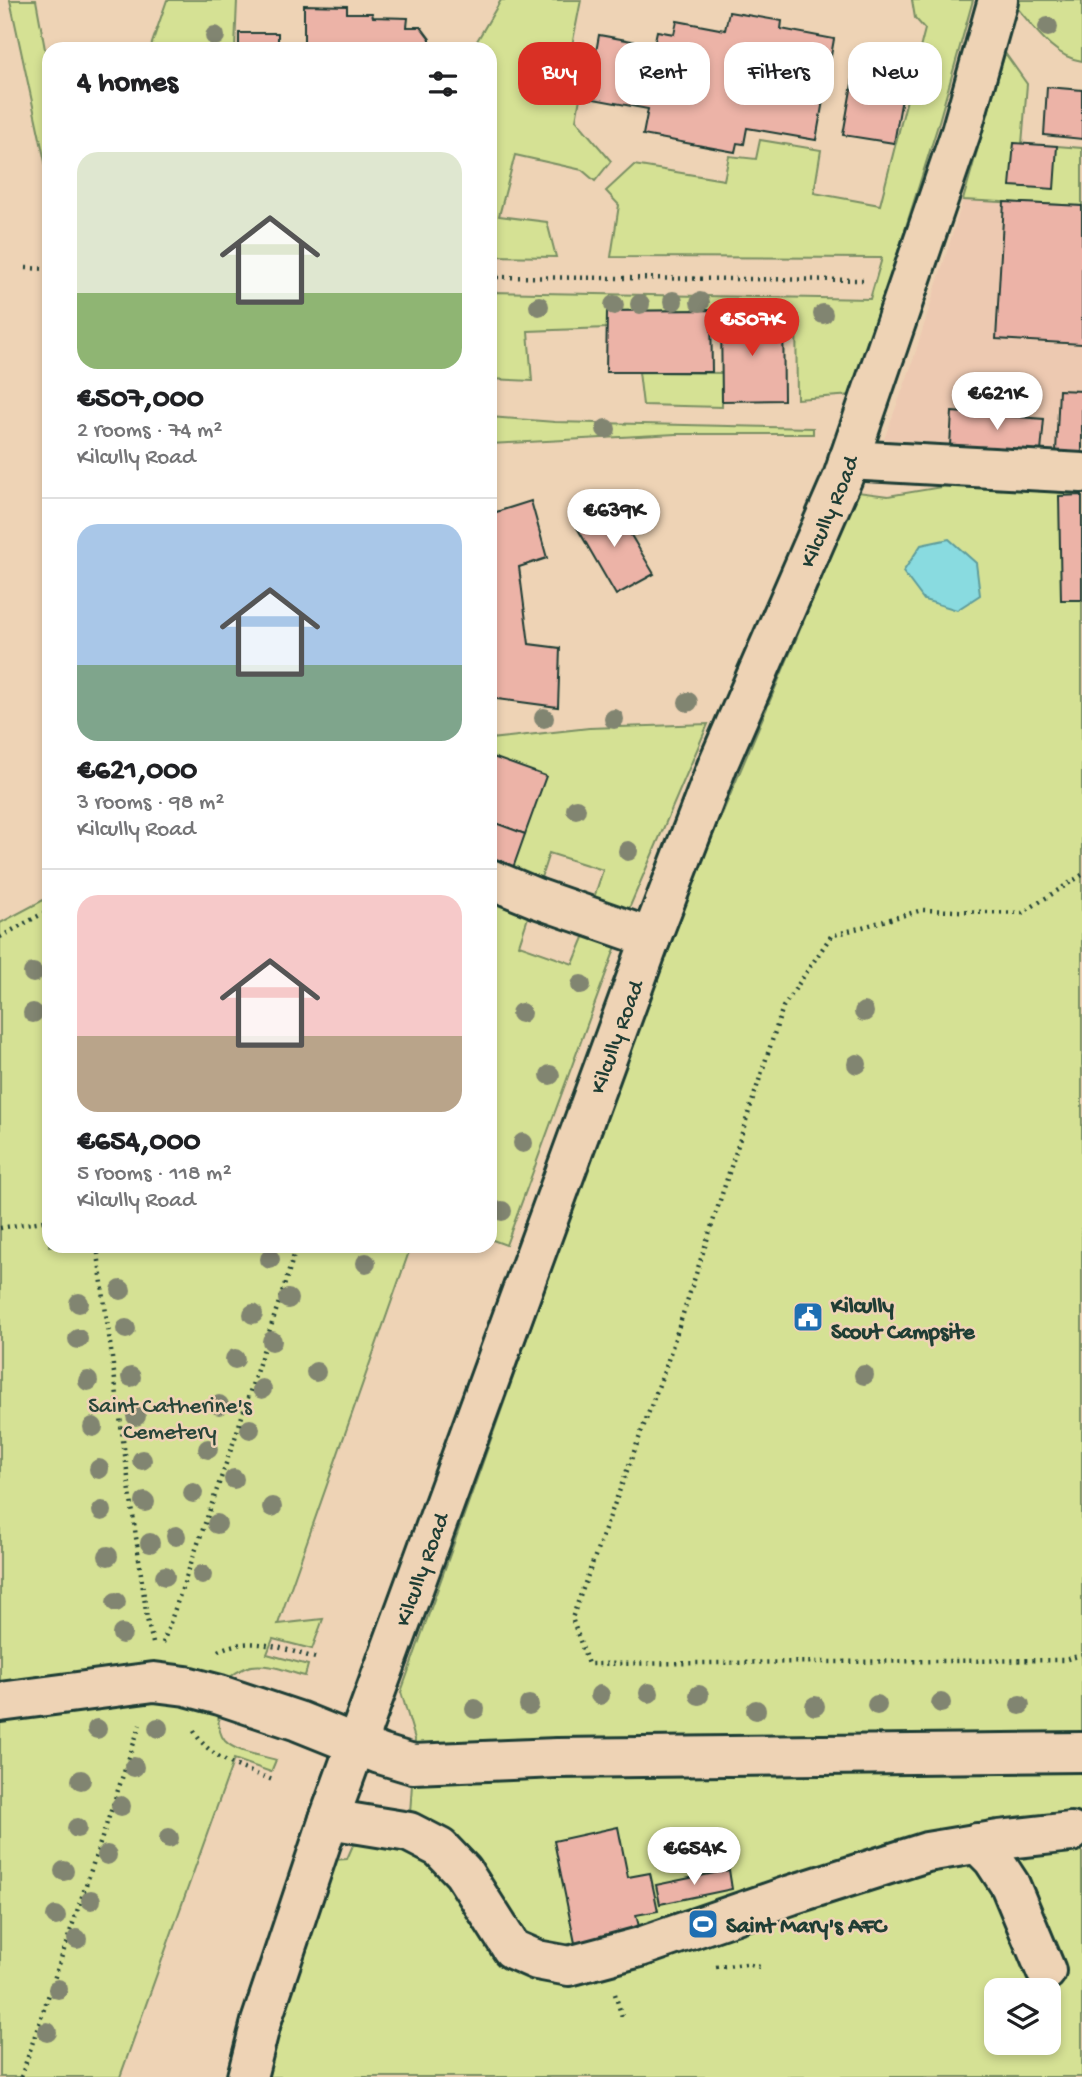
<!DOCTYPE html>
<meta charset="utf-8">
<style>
body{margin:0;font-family:"Gochi Hand",sans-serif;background:#f6f6f6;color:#202124;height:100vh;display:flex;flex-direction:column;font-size:26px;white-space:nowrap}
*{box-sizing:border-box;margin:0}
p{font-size:23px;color:#757577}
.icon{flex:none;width:38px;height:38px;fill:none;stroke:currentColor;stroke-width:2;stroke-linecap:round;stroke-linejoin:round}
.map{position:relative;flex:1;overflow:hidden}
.details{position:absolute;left:42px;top:42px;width:455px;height:1211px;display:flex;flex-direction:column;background:#fff;border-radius:21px;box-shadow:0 4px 10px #0003}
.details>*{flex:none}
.banner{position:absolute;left:518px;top:42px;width:458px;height:63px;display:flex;gap:14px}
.tools{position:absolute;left:984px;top:1978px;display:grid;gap:14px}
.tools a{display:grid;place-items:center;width:77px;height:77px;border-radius:14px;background:#fff;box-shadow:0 4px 10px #0003;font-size:35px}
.price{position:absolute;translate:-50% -60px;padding:0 16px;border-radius:24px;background:#fff;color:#222;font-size:23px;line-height:46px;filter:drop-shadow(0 2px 4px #0008)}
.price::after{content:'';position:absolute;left:50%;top:42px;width:21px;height:16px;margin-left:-10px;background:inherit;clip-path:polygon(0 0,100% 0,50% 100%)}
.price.active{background:#d93025;color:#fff}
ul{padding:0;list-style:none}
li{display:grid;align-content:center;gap:14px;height:371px;padding:0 35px}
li+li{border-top:2px solid #e0e0e0}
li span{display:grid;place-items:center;height:217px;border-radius:21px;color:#555}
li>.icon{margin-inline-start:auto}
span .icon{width:126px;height:126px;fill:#fffc;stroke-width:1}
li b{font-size:30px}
h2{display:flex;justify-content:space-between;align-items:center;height:84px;padding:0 35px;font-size:30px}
.pill{padding:0 24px;border-radius:21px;background:#fff;box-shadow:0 4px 10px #0003;font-size:24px;line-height:63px}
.pill.active{background:#d93025;color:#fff}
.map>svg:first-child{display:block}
</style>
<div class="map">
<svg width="1082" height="2077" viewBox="0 0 1082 2077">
<rect width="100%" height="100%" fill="#eed3b5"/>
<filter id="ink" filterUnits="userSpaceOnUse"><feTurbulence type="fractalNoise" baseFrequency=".0143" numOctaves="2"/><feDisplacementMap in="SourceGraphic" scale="14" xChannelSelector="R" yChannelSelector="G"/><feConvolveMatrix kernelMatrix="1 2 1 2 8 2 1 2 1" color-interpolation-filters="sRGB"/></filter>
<g filter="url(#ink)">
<polygon fill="#edc9b1" points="963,200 1082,206 1082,454 884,439 910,370"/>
<g fill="#d5e194" stroke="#7a8f64" stroke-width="2" fill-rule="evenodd">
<polygon points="10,0 36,0 49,71 49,180"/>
<polygon points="167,0 237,0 235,49 150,49"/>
<polygon points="501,0 581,0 570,56 587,60 576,120 611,161 595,181 582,170 515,155 499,216 547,222 556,257 490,256 490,49 475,49 477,41"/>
<polygon points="912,0 973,0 938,125 853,395 797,399 796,314 711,316 711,310 607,311 607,328 528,331 532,381 490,379 490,292 870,299 882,258 611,257 619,205 606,191 634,165 724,180 729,156 756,159 760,140 821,150 814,193 880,205 925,29 915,18"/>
<path d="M 1020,0 L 1082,0 L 1082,61 C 1055,58 1035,29 1018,9 Z"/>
<polygon points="1005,53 1027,84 1022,144 1014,144 1011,185 1057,146 1082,148 1082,206 963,200"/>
<polygon points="639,372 722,373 722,407 643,405"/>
<polygon points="490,417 555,422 813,428 813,434 676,434 490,444"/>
<path d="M 950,445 L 1082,454 L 1082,2077 L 262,2077 L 332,1860 L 347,1859 L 353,1845 L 408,1844 L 415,1739 L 401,1692 L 668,942 L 858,492 L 888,496 L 942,487 ZM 996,1990 L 1048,1990 L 1048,2042 L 996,2042 Z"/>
<polygon points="708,724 628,911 594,898 603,870 549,853 519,945 573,964 585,935 616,946 506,1245 490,1239 490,739 589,728"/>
<path d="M 49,897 L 49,1246 L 411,1246 L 278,1624 L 323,1619 L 312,1649 L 273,1639 L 267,1654 L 308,1665 L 305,1676 C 289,1672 268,1663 251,1666 C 242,1668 230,1675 225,1684 C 217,1696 215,1730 225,1741 C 237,1753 261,1755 276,1760 L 271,1772 L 234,1759 L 120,2077 L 0,2077 L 0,923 Z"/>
</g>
<polygon fill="#89dbe0" stroke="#5f9c9b" stroke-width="2" points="949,539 976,563 980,595 957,610 924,600 903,572 921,545"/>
<g fill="#ecb3a7" stroke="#1f3d34" stroke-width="2">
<polygon points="304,5 347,6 347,13 372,13 373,17 408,18 407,27 421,27 430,39 430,49 304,49"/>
<polygon points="729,12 782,21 781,29 834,39 816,140 747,128 744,144 737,143 735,152 643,135 648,109 588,98 599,35 654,45 657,31 674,34 677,21 725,30"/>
<rect x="239" y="33" width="39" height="16"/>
<polygon points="855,67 906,76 894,143 843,135"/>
<polygon points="1047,87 1082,90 1082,139 1044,135"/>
<polygon points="1014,143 1057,146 1054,189 1010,186"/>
<polygon points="1004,202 1082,206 1082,344 996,339"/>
<polygon points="711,310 712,372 606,372 607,311"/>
<polygon points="721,315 783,315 784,400 722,401"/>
<polygon points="1059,390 1082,391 1082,454 1056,452"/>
<polygon points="952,412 1044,419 1041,452 950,445"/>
<polygon points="1082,495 1082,600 1061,600 1059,496"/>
<polygon points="531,501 547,558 519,567 529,644 560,648 558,707 490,698 490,514"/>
<polygon points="612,503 654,574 616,595 575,524"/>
<polygon points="490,756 546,776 525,834 490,821"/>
<polygon points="490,821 525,834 513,868 490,860"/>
<polygon points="618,1827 628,1877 650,1873 658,1911 636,1915 640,1930 575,1943 554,1841"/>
<polygon points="729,1870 732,1889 660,1904 656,1885"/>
</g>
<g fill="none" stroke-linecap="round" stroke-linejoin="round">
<g stroke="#1f3d34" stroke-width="44">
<g id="minor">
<polyline points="848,460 1082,473"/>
<polyline points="490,879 536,898 651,938"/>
<polyline points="0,1702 154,1682 186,1686 220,1695 298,1721 380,1754 413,1764 557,1758 1082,1752"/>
<polyline points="329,1819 409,1832 440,1848 463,1872 512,1949 537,1960 569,1966 640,1947 791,1895 927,1852 999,1840 1071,1832"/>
<polyline points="977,1843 993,1859 1010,1885 1046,1971"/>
<path id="s1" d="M 247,2077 L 261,2022 L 329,1819 L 651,938 L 718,764 L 843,477 L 961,132 L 998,0"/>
</g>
</g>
<g stroke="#1f3d34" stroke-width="4.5" stroke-dasharray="2 5" stroke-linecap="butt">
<polyline points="26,268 49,269"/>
<polyline points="490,277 867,280"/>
<polyline points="1082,875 1022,913 922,910 831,936 783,1007 666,1366 572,1618 588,1664 1064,1660 1082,1655"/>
<polyline points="0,937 49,910"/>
<polyline points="0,1228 49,1220"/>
<polyline points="97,1246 147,1619 153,1643"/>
<polyline points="163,1643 235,1438 297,1246"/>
<path d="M 218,1651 C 253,1634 284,1650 319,1659"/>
<path d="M 194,1731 C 210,1760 245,1769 275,1781"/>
<polyline points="716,1967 746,1964 760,1967"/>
<polyline points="615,1994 623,2020"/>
<polyline points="21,2077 140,1725"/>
</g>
<use href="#minor" stroke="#eed3b5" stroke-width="38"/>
</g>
<g fill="#818571">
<circle cx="1048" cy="27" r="10"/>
<circle cx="215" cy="36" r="10"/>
<circle cx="673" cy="301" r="10"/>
<circle cx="700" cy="302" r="10"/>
<circle cx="640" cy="304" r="10"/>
<circle cx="614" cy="305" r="10"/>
<circle cx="539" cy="306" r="10"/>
<circle cx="823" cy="314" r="10"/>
<circle cx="606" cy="429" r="10"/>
<circle cx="688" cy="702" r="10"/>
<circle cx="544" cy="718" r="10"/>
<circle cx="614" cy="719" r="10"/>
<circle cx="576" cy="809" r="10"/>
<circle cx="628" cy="851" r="10"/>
<circle cx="33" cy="973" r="10"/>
<circle cx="581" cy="985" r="10"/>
<circle cx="864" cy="1012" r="10"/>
<circle cx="33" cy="1013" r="10"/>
<circle cx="521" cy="1013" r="10"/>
<circle cx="857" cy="1064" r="10"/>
<circle cx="550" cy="1075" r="10"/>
<circle cx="523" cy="1143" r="10"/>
<circle cx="502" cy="1211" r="10"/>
<circle cx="270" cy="1259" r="10"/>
<circle cx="366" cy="1263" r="10"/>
<circle cx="121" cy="1290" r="10"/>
<circle cx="288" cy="1299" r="10"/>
<circle cx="79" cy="1303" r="10"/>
<circle cx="253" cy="1314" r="10"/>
<circle cx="126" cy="1329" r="10"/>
<circle cx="78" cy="1339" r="10"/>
<circle cx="272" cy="1341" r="10"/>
<circle cx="235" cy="1359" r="10"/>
<circle cx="316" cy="1372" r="10"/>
<circle cx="864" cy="1375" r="10"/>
<circle cx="131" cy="1377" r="10"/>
<circle cx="88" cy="1381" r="10"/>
<circle cx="262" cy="1389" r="10"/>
<circle cx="219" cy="1405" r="10"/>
<circle cx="136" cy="1416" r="10"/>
<circle cx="93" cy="1427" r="10"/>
<circle cx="250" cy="1429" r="10"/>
<circle cx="208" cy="1449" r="10"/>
<circle cx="142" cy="1460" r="10"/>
<circle cx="99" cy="1469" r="10"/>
<circle cx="234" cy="1479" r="10"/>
<circle cx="193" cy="1493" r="10"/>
<circle cx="145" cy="1502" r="10"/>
<circle cx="272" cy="1507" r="10"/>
<circle cx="102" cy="1511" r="10"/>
<circle cx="217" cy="1524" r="10"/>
<circle cx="176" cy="1536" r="10"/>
<circle cx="150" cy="1543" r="10"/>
<circle cx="108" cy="1556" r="10"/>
<circle cx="202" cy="1575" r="10"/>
<circle cx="165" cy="1576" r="10"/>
<circle cx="116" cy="1602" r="10"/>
<circle cx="122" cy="1634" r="10"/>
<circle cx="649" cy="1693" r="10"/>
<circle cx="600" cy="1695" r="10"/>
<circle cx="699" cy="1695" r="10"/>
<circle cx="941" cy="1703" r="10"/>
<circle cx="529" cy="1705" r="10"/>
<circle cx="877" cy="1705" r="10"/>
<circle cx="1020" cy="1705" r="10"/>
<circle cx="815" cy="1706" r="10"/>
<circle cx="475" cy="1709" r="10"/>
<circle cx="756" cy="1710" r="10"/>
<circle cx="158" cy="1728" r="10"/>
<circle cx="97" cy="1729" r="10"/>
<circle cx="134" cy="1767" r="10"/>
<circle cx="81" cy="1780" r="10"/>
<circle cx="121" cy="1806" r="10"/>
<circle cx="77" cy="1828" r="10"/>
<circle cx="169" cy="1838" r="10"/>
<circle cx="107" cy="1855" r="10"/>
<circle cx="64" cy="1871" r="10"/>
<circle cx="91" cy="1900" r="10"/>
<circle cx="56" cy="1916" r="10"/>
<circle cx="77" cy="1939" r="10"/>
<circle cx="58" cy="1989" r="10"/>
<circle cx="47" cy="2032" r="10"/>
</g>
</g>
<defs>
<g id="civic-square" transform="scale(1.575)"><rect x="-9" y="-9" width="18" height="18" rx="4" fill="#1f6fb2" stroke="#eed3b5"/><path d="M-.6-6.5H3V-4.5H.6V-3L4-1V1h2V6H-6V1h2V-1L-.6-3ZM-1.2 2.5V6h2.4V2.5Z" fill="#fff"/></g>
<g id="stadium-square" transform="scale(1.575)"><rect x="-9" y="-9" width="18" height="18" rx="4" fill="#1f6fb2" stroke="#eed3b5"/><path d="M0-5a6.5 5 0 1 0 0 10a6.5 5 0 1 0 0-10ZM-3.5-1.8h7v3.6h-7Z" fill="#fff"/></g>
</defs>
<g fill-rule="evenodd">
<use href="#civic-square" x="808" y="1317"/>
<use href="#stadium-square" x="703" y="1924"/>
</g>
<g text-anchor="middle" stroke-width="5" stroke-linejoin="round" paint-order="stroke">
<g font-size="23" fill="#1f3d34" stroke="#eed3b5">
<text dy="8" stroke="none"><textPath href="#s1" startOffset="1671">Kilcully Road</textPath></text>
<text dy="8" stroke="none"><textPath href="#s1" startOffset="1104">Kilcully Road</textPath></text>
<text dy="8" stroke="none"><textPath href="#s1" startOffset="537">Kilcully Road</textPath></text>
</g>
<g font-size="23" font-weight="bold" fill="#1f3d34" stroke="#eed3b5" text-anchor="start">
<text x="831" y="1312">Kilcully<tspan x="831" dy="26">Scout Campsite</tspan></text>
<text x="726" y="1932">Saint Mary's AFC</text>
</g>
<g font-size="23" fill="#284539" stroke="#eed3b5">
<text x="170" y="1412">Saint Catherine's<tspan x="170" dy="26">Cemetery</tspan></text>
</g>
</g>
</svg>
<div class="tools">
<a><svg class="icon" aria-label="layers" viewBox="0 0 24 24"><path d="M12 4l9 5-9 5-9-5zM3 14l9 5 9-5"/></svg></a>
</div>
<b class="price active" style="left:752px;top:358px">€507K</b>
<b class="price" style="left:997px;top:432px">€621K</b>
<b class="price" style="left:614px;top:549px">€639K</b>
<b class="price" style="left:694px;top:1887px">€654K</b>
<div class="banner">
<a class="pill active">Buy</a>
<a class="pill">Rent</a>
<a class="pill">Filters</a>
<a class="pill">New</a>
</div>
<section class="details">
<h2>4 homes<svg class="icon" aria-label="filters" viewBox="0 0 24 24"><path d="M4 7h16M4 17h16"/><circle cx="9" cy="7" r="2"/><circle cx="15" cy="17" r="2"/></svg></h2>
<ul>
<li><span style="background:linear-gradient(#dfe7d0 65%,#8fb573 0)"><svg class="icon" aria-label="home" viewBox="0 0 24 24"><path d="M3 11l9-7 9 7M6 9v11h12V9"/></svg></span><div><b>€507,000</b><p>2 rooms · 74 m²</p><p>Kilcully Road</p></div></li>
<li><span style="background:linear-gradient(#a9c7e8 65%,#7fa58c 0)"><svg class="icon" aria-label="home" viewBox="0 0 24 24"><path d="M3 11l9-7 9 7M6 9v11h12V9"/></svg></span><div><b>€621,000</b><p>3 rooms · 98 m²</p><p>Kilcully Road</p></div></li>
<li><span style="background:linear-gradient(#f6c9c9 65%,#b9a48a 0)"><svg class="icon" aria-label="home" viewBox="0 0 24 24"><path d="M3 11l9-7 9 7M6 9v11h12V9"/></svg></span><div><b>€654,000</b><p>5 rooms · 118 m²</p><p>Kilcully Road</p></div></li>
</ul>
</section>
</div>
